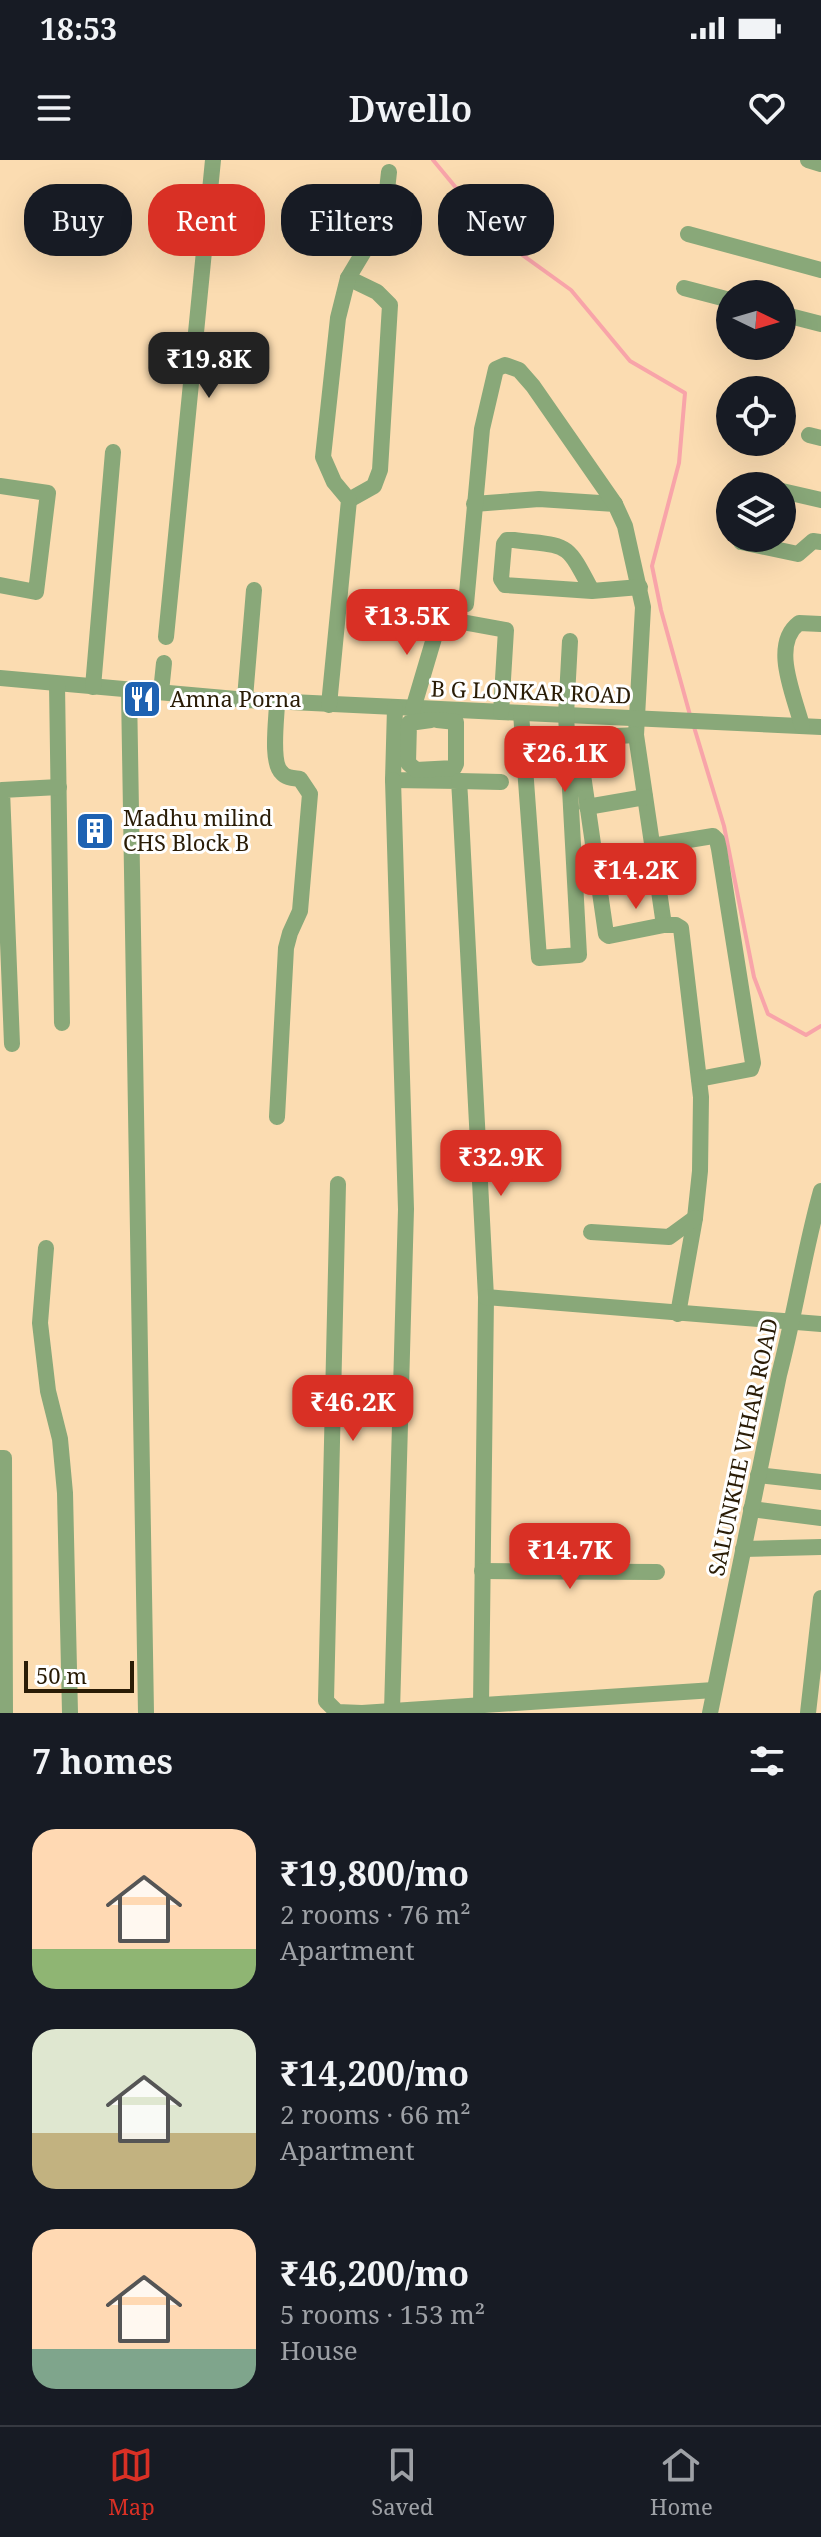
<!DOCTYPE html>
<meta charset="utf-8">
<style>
body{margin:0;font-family:"Noto Serif",serif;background:#20242c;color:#f1f3f6;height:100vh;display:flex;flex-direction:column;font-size:30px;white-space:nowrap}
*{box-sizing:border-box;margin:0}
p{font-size:26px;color:#9ea1a6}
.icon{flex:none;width:44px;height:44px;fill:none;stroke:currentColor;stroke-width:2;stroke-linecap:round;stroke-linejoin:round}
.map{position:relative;height:1553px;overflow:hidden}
.sheet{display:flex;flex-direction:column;background:#171b24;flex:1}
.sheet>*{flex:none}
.hud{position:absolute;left:24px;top:24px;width:774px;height:72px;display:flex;gap:16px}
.needle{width:52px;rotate:95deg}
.buttons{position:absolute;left:716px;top:120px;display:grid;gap:16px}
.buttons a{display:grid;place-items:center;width:80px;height:80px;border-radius:50%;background:#171b24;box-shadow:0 8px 32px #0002;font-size:40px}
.scale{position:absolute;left:24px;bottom:20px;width:110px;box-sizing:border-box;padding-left:8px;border:4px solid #2a1c06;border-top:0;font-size:22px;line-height:28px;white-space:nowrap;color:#2a1c06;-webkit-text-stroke:6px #fff;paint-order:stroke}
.price{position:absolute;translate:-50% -68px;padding:0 18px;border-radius:16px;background:#d93025;color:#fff;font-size:26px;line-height:52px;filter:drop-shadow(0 2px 4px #0008)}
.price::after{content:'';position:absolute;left:50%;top:48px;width:24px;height:18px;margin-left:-12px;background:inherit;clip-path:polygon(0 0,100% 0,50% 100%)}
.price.current{background:#222;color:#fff}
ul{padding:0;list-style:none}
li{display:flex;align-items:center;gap:24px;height:200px;padding:0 32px}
li span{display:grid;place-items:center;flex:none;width:224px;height:160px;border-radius:24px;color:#555}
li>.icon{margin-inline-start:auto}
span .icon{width:96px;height:96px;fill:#fffc;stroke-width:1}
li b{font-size:34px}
h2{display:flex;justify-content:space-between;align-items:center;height:96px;padding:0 32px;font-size:34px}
.pill{padding:0 28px;border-radius:32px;background:#171b24;box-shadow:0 8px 32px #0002;font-size:28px;line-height:72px}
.pill.current{background:#d93025;color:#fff}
.status{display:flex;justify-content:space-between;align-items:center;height:56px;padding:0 40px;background:#171b24;direction:ltr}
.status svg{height:22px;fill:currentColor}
header{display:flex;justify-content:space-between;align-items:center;height:104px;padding:0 32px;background:#171b24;font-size:36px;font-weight:600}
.dock{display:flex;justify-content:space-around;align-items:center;height:112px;border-top:2px solid #363941;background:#171b24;font-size:22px;color:#9ea1a6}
.dock a{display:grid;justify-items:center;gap:4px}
.dock .current{color:#d93025}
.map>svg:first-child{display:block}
</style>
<div class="status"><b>18:53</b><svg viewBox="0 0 49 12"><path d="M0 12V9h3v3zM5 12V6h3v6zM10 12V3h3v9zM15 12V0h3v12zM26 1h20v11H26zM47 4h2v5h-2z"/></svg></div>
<header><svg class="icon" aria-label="menu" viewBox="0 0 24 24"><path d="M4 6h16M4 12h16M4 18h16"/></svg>Dwello<svg class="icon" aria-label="heart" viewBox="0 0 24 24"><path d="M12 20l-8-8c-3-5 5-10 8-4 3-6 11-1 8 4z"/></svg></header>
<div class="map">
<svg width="821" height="1553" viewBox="0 0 821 1553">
<rect width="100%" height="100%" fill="#fbdcb1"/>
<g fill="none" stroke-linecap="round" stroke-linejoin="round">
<g stroke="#f8a4a9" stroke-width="4">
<polyline points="433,0 496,76 571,130 630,201 685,233 679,303 652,406 661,450 690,555"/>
<polyline points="694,567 724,666 754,817 768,854 806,875 821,866"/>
</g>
<g stroke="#89a879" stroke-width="16">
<polyline points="808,0 821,4"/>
<polyline points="688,74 821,110"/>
<polyline points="348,118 377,132 390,145 380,310 374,326 349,340"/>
<polyline points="684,128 730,140"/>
<polyline points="782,154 821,164"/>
<polyline points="809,275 821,278"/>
<polyline points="0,326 48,333 36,432 0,425"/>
<polyline points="756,326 760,326"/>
<polyline points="782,331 821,340"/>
<polyline points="474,344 539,339 615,344 625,366 643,447 636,575 664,765 676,765 681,768 701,937 700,1011 695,1058 678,1154"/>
<polyline points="743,378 741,382 798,394 813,381 821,382"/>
<path d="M 592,431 C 565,380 570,387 514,380 L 507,380 L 504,384 L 501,419 L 505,425 L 592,431 L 640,427"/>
<polyline points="466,444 482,269 496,209 505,205 519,210 533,226 615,344"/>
<polyline points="166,477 213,0"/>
<polyline points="0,518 247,540 821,567"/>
<polyline points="57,524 62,863"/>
<polyline points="93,527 113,292"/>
<polyline points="129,531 146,1553"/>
<polyline points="161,532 164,503"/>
<polyline points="245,538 254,430"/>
<polyline points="329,545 349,340 334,322 323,297 338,158 348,118 384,58 389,12"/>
<polyline points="395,548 393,620 459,621 460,637 486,1137 481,1545"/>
<polyline points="413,549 440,458 506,470 501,552"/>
<polyline points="521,553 539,798 579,795 566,555 570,481"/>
<polyline points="431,560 409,563 408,603 416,610 454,608 456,604 456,562 437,560"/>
<path d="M 802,566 C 795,537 770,485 799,463 L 821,464"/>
<polyline points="636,575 580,578 578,580 606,774 609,776 664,765"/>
<polyline points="459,621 501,622"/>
<polyline points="587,647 645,637"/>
<polyline points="652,686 713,676 717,680 719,689 753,903 751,909 699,919"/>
<polyline points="597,715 654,701"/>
<polyline points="12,884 2,630 59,627"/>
<path d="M 277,957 L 286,788 L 290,773 L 300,751 L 310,634 L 300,619 C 294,618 286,618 282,613 C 270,603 277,557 277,542"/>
<polyline points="338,1024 326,1541 337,1552 362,1553 714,1530"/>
<polyline points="591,1072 669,1077 695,1058"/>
<polyline points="46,1088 40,1163 48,1231 60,1279 65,1333 70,1553"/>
<polyline points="486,1137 821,1164"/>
<polyline points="0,1298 4,1298 5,1553"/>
<polyline points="758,1315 821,1322"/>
<polyline points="751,1349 821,1358"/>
<polyline points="743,1389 821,1387"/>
<polyline points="482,1411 657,1412"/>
<polyline points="392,1551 406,1049 393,620"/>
<path d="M 710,1553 L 779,1215 C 795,1154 804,1092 821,1031"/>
<polyline points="808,1553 821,1438"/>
</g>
</g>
<defs>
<g id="restaurant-square" transform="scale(2)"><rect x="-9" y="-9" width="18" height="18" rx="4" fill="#1e62b2" stroke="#fff"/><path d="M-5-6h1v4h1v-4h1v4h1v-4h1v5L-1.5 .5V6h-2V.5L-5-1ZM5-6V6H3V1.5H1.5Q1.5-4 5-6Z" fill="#fff"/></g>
<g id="building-square" transform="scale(2)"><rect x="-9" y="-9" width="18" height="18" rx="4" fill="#1e62b2" stroke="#fff"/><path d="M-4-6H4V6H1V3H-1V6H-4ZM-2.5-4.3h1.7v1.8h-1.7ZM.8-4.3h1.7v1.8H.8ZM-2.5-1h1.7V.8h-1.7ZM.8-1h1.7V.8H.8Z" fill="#fff"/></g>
</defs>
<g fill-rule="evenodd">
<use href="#restaurant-square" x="142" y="539"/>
<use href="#building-square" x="95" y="671"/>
</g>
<g text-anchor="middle" stroke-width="6" stroke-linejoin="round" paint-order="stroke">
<g font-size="22" fill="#2a1c06" stroke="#fff">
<text transform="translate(531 532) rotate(2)" y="8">B G LONKAR ROAD</text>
<text transform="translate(743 1287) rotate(-78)" y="8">SALUNKHE VIHAR ROAD</text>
</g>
<g font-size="22" fill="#2a1c06" stroke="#fff" text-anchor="start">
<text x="170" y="547">Amna Porna</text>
<text x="123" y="666">Madhu milind<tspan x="123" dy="25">CHS Block B</tspan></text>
</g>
</g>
</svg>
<div class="buttons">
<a><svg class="needle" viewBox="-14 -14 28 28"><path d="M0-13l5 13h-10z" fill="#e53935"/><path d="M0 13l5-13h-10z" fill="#9ea1a6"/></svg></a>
<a><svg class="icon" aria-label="locate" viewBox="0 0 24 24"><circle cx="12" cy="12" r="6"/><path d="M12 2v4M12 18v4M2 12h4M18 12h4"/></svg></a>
<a><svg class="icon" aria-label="layers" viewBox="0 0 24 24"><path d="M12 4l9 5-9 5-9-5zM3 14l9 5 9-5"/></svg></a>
</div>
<div class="scale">50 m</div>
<b class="price current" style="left:209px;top:240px">₹19.8K</b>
<b class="price" style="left:407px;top:497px">₹13.5K</b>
<b class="price" style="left:565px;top:634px">₹26.1K</b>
<b class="price" style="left:636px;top:751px">₹14.2K</b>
<b class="price" style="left:501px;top:1038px">₹32.9K</b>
<b class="price" style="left:353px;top:1283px">₹46.2K</b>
<b class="price" style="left:570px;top:1431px">₹14.7K</b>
<div class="hud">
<a class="pill">Buy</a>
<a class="pill current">Rent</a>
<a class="pill">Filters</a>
<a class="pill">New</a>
</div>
</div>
<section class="sheet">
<h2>7 homes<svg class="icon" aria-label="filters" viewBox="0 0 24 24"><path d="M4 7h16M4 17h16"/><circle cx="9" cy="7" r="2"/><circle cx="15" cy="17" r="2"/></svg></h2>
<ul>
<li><span style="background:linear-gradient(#ffd9b3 75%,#8fb573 0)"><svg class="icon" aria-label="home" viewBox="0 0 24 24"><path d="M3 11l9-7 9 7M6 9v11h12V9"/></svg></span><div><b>₹19,800/mo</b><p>2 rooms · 76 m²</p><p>Apartment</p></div></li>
<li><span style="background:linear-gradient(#dfe7d0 65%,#c2b280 0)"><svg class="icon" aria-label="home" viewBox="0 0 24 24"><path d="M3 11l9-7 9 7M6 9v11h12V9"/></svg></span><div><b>₹14,200/mo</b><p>2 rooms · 66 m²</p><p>Apartment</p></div></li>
<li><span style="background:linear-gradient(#ffd9b3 75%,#7fa58c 0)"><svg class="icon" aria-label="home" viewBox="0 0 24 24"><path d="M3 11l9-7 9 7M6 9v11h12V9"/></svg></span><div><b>₹46,200/mo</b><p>5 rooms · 153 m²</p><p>House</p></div></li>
</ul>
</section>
<nav class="dock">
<a class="current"><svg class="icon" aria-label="map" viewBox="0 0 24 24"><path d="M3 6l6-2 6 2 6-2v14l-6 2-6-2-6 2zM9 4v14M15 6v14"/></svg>Map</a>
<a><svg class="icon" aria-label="saved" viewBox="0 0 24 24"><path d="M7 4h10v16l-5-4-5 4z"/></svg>Saved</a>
<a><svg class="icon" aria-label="home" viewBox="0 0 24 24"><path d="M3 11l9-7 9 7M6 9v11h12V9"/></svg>Home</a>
</nav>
